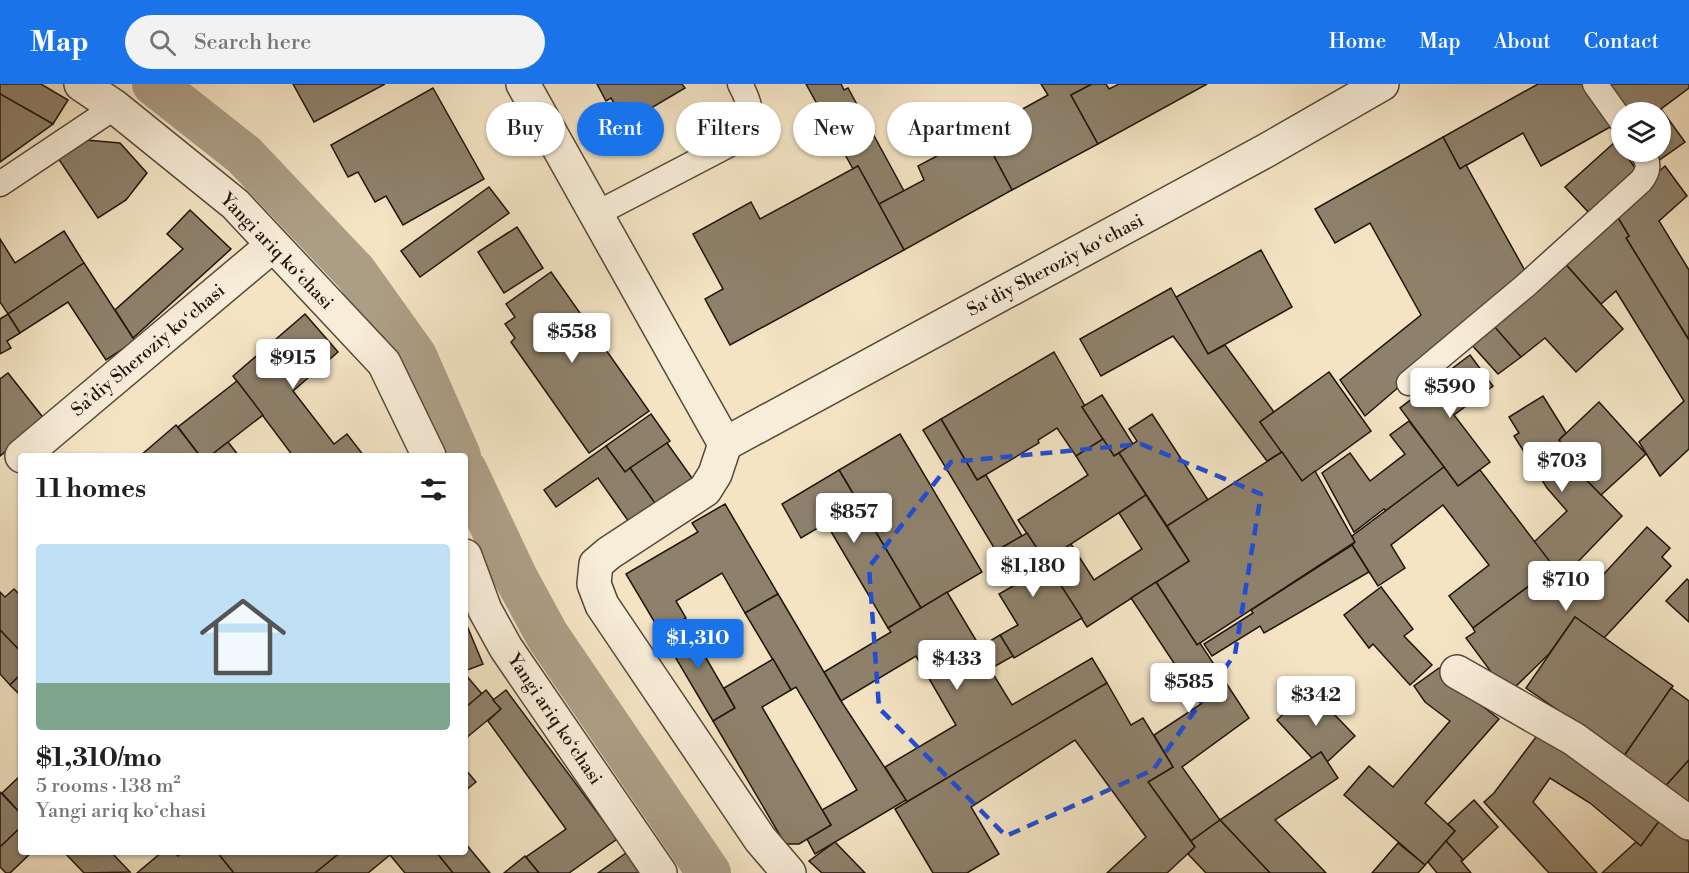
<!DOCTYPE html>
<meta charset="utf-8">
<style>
body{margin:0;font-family:"Libre Bodoni",serif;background:#f2f2f2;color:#202124;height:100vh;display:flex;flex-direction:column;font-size:22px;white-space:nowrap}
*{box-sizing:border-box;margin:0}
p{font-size:20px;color:#757577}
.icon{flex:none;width:33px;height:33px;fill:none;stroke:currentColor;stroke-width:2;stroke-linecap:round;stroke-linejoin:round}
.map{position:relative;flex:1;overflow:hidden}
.side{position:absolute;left:18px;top:369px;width:450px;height:402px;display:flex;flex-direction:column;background:#fff;border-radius:6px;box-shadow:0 2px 4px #0004}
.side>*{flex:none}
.hud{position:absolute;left:486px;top:18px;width:570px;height:54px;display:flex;gap:12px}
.fabs{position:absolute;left:1611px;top:18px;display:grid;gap:12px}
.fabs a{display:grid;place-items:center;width:60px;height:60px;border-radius:50%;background:#fff;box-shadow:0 2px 4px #0004;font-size:30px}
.price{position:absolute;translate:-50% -51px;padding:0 14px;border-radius:6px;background:#fff;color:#222;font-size:20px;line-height:39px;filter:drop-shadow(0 2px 3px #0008)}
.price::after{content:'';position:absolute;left:50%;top:36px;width:18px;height:14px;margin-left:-9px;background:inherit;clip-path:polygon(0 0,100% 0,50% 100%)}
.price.on{background:#1a73e8;color:#fff}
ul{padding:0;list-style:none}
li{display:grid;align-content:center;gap:12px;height:318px;padding:0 18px}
li span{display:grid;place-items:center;height:186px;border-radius:6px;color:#555}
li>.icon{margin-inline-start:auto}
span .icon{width:108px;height:108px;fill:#fffc;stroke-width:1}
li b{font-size:26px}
h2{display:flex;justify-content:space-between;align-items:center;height:72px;padding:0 18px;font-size:26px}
.chip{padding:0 21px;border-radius:27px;background:#fff;box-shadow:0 2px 4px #0004;font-size:21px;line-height:54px}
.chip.on{background:#1a73e8;color:#fff}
header{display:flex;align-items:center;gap:36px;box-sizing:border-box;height:84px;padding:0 30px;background:#1a73e8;color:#fff}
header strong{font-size:28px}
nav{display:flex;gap:33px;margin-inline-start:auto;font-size:21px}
.search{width:420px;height:54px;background:#f2f2f2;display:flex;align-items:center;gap:15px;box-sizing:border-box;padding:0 21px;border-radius:33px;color:#757577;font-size:22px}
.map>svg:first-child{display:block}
</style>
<header>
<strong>Map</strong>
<div class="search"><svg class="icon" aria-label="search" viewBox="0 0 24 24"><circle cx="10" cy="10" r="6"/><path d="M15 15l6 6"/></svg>Search here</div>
<nav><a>Home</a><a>Map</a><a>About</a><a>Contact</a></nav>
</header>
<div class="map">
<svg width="1689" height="789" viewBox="0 0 1689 789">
<rect width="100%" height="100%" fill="#f4e4c4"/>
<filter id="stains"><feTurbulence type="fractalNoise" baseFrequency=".00333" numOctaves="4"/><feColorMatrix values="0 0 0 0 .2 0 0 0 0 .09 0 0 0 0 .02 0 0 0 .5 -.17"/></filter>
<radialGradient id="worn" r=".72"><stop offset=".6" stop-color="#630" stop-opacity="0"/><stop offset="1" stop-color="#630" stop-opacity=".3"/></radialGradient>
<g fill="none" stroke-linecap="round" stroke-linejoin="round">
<g stroke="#ac9e85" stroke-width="44">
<polyline points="154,0 244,71 355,188 415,272 459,372"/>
<polyline points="465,386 516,494 547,551 709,789"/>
</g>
</g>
<g fill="#8e816b" stroke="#20150b" stroke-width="1.5">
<polygon points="0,0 41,0 68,16 53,40 0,10"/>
<polygon points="293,0 385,0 314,38"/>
<polygon points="597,0 682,0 685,4 626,39 611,14 606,17"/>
<polygon points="806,0 841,0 844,6 848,4 904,107 879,120 858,82 853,85"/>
<polygon points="1041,0 1092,0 1071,11 1098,60 1012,106 981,48 1048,11"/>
<polygon points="1092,0 1106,0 1109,5 1119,0 1207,0 1098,60 1071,11"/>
<polygon points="1538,0 1582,0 1612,42 1541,82 1523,49 1460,85 1443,53"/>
<polygon points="1603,0 1689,0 1689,4 1661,25 1685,58 1658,77 1651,68 1660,68 1660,28 1623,28"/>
<polygon points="433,4 484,95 403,141 386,112 375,118 358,88 348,93 331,61"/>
<polygon points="0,10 53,40 0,78"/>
<polygon points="981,48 1012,106 904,166 879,120 924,96 918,82"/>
<polygon points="1443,53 1460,85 1466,81 1528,192 1365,332 1340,296 1421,231 1370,139 1335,159 1315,125"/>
<polygon points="86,56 120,59 147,89 126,116 98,134 58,74"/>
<polygon points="1616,57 1638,88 1591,131 1565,103"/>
<polygon points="858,82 904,166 730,261 705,215 723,205 693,150 751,118 760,135"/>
<polygon points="1665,82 1687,112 1659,137 1689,186 1689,256 1626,154 1629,152 1614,127"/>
<polygon points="489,103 509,129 420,193 401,167"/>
<polygon points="190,126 231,165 133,254 115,226 183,165 167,150"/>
<polygon points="1614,127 1629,152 1626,154 1689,256 1689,365 1660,392 1639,358 1684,317 1616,207 1601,220 1561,175"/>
<polygon points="517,143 543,184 504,209 478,168"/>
<polygon points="64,147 84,179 8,230 0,218 0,155 15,179"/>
<polygon points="1261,166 1292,223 1208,270 1176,213"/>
<polygon points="1561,175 1623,245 1576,288 1545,254 1521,273 1490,239"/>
<polygon points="84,179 135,257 106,276 68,218 20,249 8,230"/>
<polygon points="551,188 649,327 589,369 511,258 515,254 505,240 515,233 506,220"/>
<polygon points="1171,204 1208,270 1225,261 1274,328 1260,338 1282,368 1267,377 1173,252 1101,292 1080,255"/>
<polygon points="8,230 20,249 7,257 11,264 0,270 0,235"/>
<polygon points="305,230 338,268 293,307 334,360 347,350 364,372 293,372 233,292"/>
<polygon points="1493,241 1521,273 1498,290 1471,260"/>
<polygon points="1054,268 1085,322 1082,323 1103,355 1076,372 1057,344 1038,356 1039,359 977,396 941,335"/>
<polygon points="1470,271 1493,302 1454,331 1490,378 1458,402 1400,324"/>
<polygon points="1329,288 1371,347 1302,397 1260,338"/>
<polygon points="8,289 45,336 0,372 0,295"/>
<polygon points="237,297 263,331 210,372 200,372 178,343"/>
<polygon points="1102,311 1133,360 1114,372 1082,323"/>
<polygon points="1543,312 1566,349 1559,356 1581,379 1575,384 1622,432 1545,512 1533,499 1554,483 1534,458 1567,427 1547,404 1514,352 1519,349 1509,333"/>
<polygon points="1599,318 1646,370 1601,411 1575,384 1581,379 1559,356"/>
<polygon points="651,330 670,357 625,388 606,362"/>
<polygon points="1152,330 1208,416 1167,442 1119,369 1137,357 1129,345"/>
<polygon points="941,335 977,396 986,391 1022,452 996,467 923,346"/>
<polygon points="1409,337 1444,383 1387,428 1384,425 1354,448 1322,389 1350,369 1370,397 1405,370 1390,351"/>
<polygon points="176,341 200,372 140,372"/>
<polygon points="900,350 982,488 921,524 839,386"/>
<polygon points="1103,355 1114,372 1119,369 1146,411 1045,477 1018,436 1088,391 1076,372"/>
<polygon points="228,358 239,372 210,372"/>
<polygon points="667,359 697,401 660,427 630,384"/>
<polygon points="606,362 625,388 630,384 655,419 629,438 598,394 556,423 544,406"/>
<polygon points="1282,368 1302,397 1315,387 1355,458 1197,561 1156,498 1189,477 1167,442"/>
<polygon points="1444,383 1458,402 1480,386 1554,483 1473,544 1449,512 1489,481 1443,421 1391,461 1405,484 1378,502 1352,461 1355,458 1352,452"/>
<polygon points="839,386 921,524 888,544 826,439 801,454 782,420"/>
<polygon points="1146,411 1189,477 1087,543 1045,477 1071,460 1094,496 1142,465 1119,429"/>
<polygon points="725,420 778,510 745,529 722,489 676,517 686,534 661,549 626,490 698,448 692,439"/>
<polygon points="1647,443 1670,464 1662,473 1671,482 1604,554 1575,533 1549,570 1514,604 1497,596 1466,554 1475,548 1473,544 1533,499 1545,512 1548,510 1551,513 1564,499 1581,515"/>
<polygon points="1027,449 1082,534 1014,574 1000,551 1018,541 999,510 1015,501 996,467"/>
<polygon points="1352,461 1369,488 1264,549 1260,542 1212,572 1204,560 1253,529 1251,526"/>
<polygon points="1687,495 1689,497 1689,538 1666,517"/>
<polygon points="1156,498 1197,561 1200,559 1249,634 1182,683 1220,736 1191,757 1148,698 1173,683 1154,651 1201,620 1131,514"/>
<polygon points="1381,503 1413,545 1404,552 1432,581 1410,601 1373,560 1369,564 1344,531"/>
<polygon points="14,505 21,512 21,568 0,546 0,508 5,513"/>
<polygon points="947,508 980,563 1000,551 1013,572 990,585 1012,621 1092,574 1107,599 907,718 885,683 956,641 916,572 841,617 824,588 891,548 888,544"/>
<polygon points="778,510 841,617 906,716 815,770 807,755 831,741 822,726 857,706 796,603 791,606 745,529"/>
<polygon points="1575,533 1673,602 1624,672 1526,604"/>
<polygon points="684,536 735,624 713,637 661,549"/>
<polygon points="465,537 483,580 465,587"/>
<polygon points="0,546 21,568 21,590 10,601 0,590"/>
<polygon points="773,575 791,606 762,623 831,741 799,760 785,760 713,637 735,624 724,604"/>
<polygon points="1439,584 1448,596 1499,635 1425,719 1455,747 1425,781 1344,711 1369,682 1393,703 1450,637 1425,618 1414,602"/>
<polygon points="21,590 21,612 10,601"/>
<polygon points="465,590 482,610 465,624"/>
<polygon points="1107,599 1131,641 1143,634 1173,683 1148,698 1195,763 1167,789 1107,789 1146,753 1075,656 971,723 999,770 967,789 933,789 895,725"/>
<polygon points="1671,604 1689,617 1689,676 1661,707 1624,672"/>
<polygon points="1310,605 1355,652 1327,678 1321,668 1312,674 1277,636"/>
<polygon points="486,606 501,625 465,655 465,624"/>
<polygon points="506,606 617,755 569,789 539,789 526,773 566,745 488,637 501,625 493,616"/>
<polygon points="1542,645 1660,736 1641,762 1590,719 1550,694 1533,718 1597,789 1549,789 1484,718 1494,709"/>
<polygon points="1321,668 1338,694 1275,736 1326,789 1270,789 1220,736"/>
<polygon points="1689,676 1689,726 1661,707"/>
<polygon points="465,685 476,698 465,707"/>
<polygon points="21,691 21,730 2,709"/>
<polygon points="0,708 21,730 21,743 0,763"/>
<polygon points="1474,716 1498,743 1463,776 1446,757 1455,747 1448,740"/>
<polygon points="1220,736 1270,789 1206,789 1188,770 1195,763 1191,757"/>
<polygon points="1660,736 1689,758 1689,789 1602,789 1636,758 1641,762"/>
<polygon points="21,743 21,768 32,768 10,789 6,789 0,783 0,763"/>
<polygon points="1446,757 1463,776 1461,777 1471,789 1437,789 1428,778"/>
<polygon points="835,758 865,789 822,789 809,777"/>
<polygon points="465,759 490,789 453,789 436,768 465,768"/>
<polygon points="1398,759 1425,781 1418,789 1372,789"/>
<polygon points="64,768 111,768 130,788 84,789"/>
<polygon points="162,768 175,768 178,772 183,768 217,768 234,789 137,789"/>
<polygon points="217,768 341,768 315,789 234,789"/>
<polygon points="341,768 436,768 453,789 405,789 390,771 368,789 315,789"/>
<polygon points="626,769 640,789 598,789"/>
<polygon points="525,772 539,789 504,789"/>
</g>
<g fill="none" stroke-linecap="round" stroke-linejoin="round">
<g stroke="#554939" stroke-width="27">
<g id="service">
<polyline points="1595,0 1622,38"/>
<polyline points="0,100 115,23"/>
<path d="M 596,130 L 734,58 C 756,39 753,24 740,0"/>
<path d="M 1409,299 L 1525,202 L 1641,97 C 1649,87 1650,79 1642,68"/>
</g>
</g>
<g stroke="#554939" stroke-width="36">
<g id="minor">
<polyline points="81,0 115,23 235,120 384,279 429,372"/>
<polyline points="523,0 725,360 715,390 705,406 609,469 596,480 594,500 602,521 760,755 789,789"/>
<polyline points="725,360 1267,66 1382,0"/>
<polyline points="22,372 273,161"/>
<polyline points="465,472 485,526 506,564 660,789"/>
<polyline points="1457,588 1574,655 1689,739"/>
</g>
</g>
<use href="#service" stroke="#f8edd9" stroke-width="24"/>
<use href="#minor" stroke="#f8edd9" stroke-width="33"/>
</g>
<path fill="none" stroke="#1d4ed8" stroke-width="4.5" stroke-dasharray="12 8" stroke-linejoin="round" d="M 1141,360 L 1261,410 L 1235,570 L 1153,686 L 1006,752 L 879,624 L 869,483 L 951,378 Z"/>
<g text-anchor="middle" stroke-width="4.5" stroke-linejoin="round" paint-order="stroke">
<g font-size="18" fill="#20150b" stroke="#f8edd9">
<text transform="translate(277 167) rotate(46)" y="6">Yangi ariq ko‘chasi</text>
<text transform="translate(1055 181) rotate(-28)" y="6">Saʻdiy Sheroziy koʻchasi</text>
<text transform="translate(148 266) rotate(-40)" y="6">Saʼdiy Sheroziy koʻchasi</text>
<text transform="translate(555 635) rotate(56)" y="6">Yangi ariq ko‘chasi</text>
</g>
</g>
<rect width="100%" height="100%" filter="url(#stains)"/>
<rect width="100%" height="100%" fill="url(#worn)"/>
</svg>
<div class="fabs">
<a><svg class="icon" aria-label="layers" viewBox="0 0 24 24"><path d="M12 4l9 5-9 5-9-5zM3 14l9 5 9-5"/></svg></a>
</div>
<b class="price" style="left:572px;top:280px">$558</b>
<b class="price" style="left:293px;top:306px">$915</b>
<b class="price" style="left:1450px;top:335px">$590</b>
<b class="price" style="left:1562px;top:409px">$703</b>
<b class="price" style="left:854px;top:460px">$857</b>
<b class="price" style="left:1033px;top:514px">$1,180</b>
<b class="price" style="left:1566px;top:528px">$710</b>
<b class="price on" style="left:698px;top:586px">$1,310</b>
<b class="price" style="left:957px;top:607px">$433</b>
<b class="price" style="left:1189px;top:630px">$585</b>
<b class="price" style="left:1316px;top:643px">$342</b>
<div class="hud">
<a class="chip">Buy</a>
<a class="chip on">Rent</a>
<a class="chip">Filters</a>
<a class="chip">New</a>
<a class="chip">Apartment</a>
</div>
<section class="side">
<h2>11 homes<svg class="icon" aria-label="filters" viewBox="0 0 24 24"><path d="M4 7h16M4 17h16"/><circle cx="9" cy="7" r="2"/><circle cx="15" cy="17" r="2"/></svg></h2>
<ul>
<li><span style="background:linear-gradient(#bfe0f5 75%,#7fa58c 0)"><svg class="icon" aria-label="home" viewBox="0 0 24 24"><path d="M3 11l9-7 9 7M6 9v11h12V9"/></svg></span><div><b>$1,310/mo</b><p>5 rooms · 138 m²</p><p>Yangi ariq ko‘chasi</p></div></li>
</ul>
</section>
</div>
